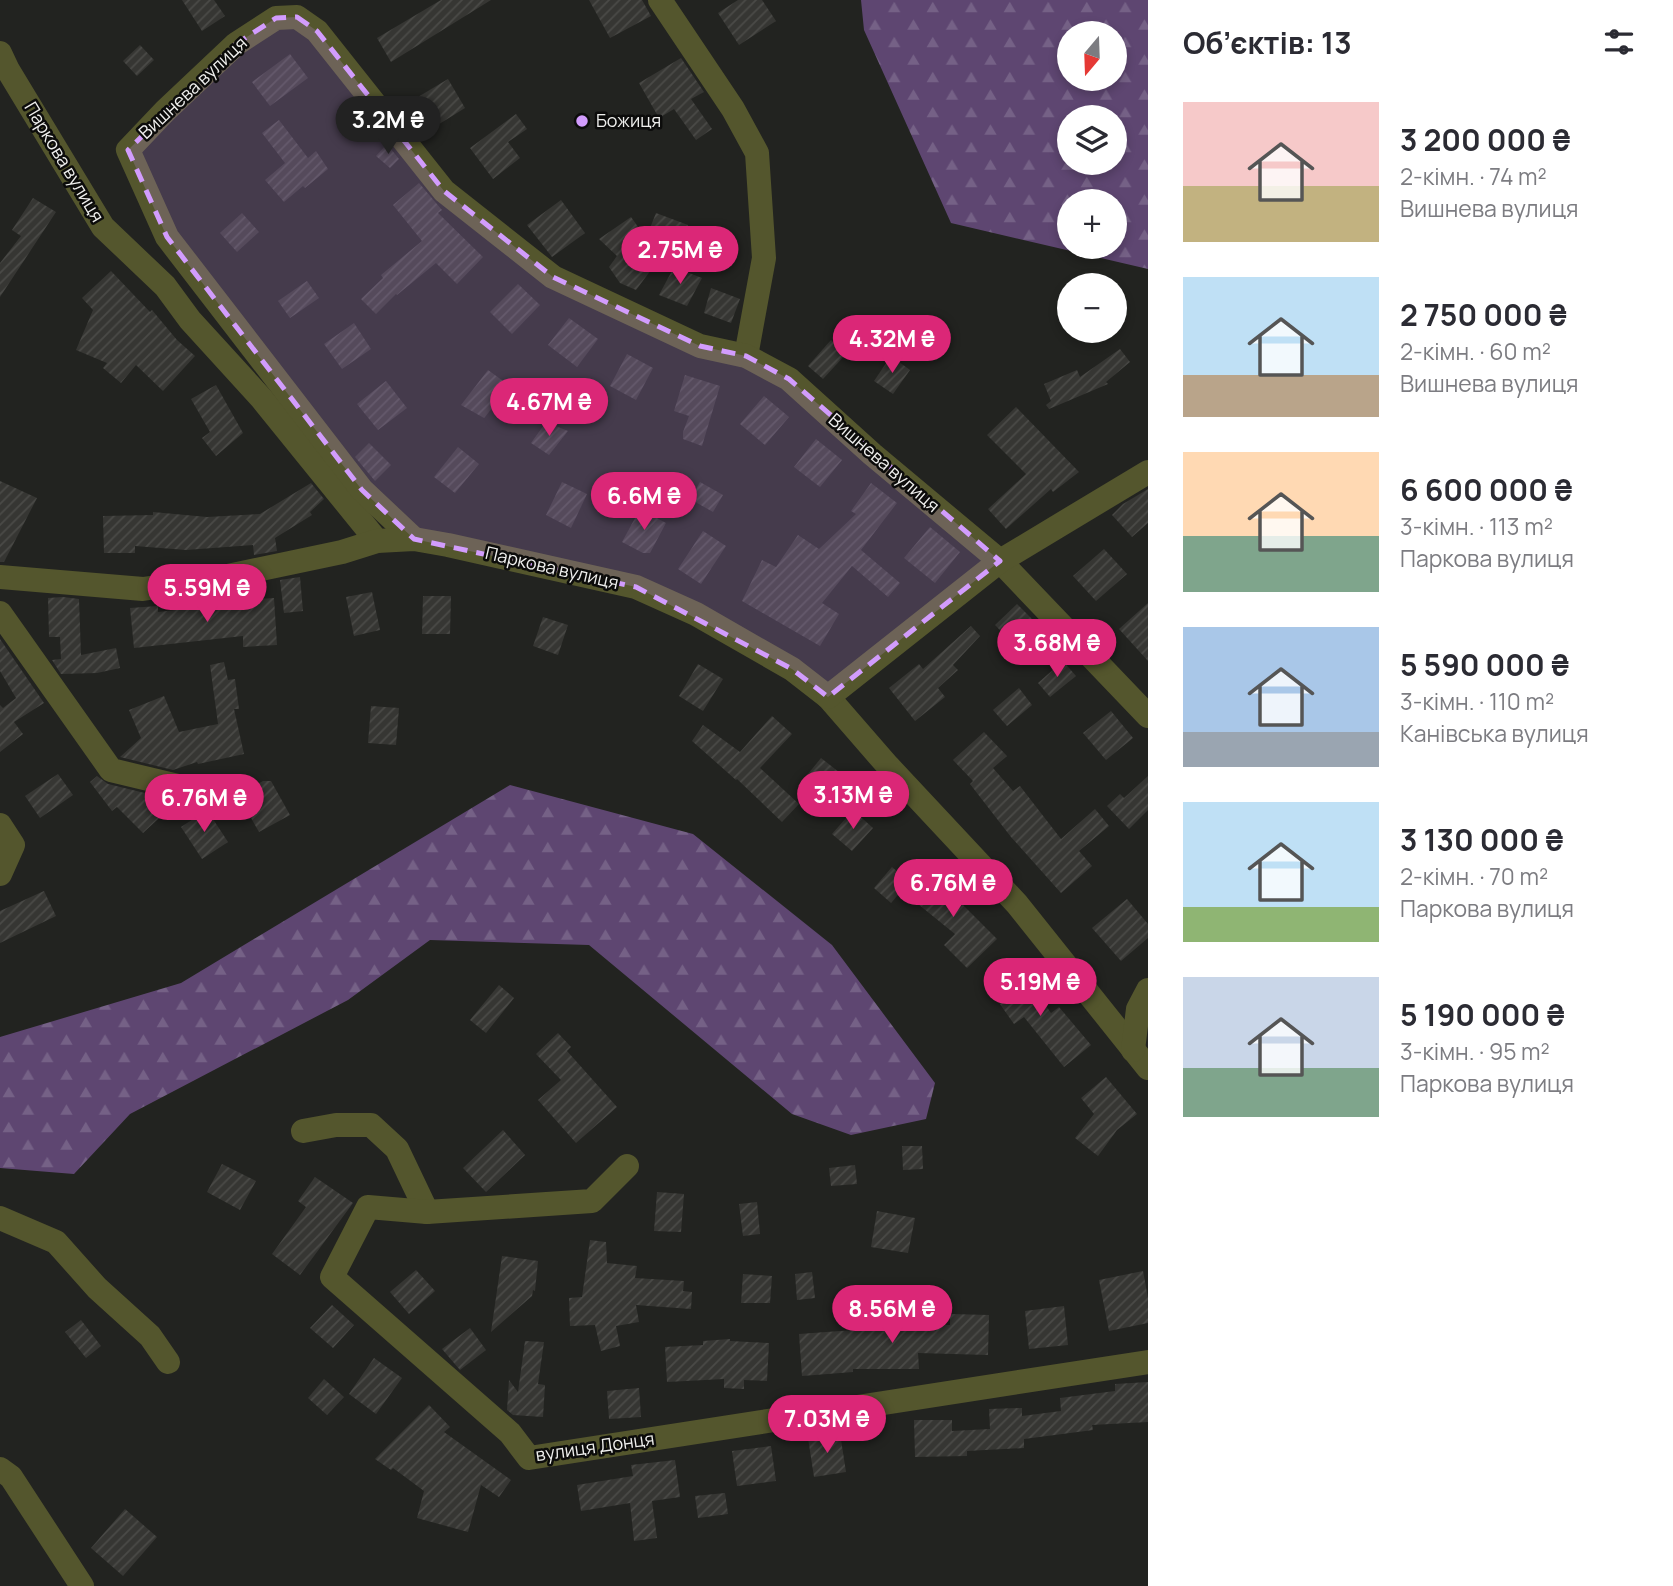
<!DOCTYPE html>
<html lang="uk">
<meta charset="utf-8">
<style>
body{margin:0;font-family:Manrope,sans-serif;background:#f7f7f7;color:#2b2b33;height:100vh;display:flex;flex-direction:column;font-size:26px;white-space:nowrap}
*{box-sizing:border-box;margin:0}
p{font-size:23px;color:#7c7c81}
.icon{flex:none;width:38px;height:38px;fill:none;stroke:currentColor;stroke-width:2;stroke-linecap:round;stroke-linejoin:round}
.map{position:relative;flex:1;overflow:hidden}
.details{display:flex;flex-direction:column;background:#fff;width:525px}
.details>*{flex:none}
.needle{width:46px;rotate:199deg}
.buttons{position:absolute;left:1057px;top:21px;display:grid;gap:14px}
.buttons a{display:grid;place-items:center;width:70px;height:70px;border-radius:50%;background:#fff;box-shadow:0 4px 10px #0003;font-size:35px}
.price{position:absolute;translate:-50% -60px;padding:0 16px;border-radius:24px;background:#db2777;color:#fff;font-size:23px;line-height:46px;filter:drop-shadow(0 2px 4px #0008)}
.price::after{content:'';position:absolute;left:50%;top:42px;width:21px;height:16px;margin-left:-10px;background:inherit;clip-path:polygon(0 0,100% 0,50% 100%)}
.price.active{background:#222;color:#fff}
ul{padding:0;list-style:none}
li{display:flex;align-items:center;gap:21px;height:175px;padding:0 35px}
li span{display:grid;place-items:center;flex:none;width:196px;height:140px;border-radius:0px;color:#555}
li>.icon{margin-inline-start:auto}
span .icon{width:84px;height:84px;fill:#fffc;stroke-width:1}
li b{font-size:30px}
h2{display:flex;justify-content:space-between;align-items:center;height:84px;padding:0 35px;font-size:30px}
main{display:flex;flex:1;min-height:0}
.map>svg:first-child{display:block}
</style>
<main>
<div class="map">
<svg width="1148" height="1586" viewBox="0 0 1148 1586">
<defs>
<pattern id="forest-firs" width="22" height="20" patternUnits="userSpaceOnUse" patternTransform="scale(1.75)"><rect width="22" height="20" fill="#5e4671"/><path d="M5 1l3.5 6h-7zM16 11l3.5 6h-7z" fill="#756186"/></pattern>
<pattern id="building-hatch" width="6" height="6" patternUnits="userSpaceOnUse" patternTransform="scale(1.75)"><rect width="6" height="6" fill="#363633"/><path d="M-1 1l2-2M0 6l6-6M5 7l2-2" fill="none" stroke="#4a4a47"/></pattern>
</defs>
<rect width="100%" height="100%" fill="#222320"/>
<g fill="url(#forest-firs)" fill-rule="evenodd">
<path d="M 861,0 L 1148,0 L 1148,269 L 951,223 L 864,30 ZM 1069,33 L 1115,33 L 1115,79 L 1069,79 ZM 1069,117 L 1115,117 L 1115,163 L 1069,163 ZM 1069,201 L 1115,201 L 1115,247 L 1069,247 Z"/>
<polygon points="510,785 693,834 832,945 935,1083 926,1119 851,1135 792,1114 589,945 430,940 348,1000 130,1114 74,1174 0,1168 0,1037 181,983"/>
</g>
<g fill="url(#building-hatch)">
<polygon points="182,0 214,0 225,16 202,31"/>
<polygon points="441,0 491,0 391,62 377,38"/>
<polygon points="589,0 642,0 651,16 610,38"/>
<polygon points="738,0 762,0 776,21 739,45 718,13"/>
<polygon points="140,45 154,60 137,76 123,61"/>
<polygon points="290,54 308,78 270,106 252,82"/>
<polygon points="681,58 704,92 691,99 712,129 696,140 674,109 659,118 639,83"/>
<polygon points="448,79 465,108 436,126 418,97"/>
<polygon points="516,114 527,129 508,142 520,158 493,179 470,148"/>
<polygon points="279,120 308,158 316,151 328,169 305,188 303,186 284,202 265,180 285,163 262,133"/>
<polygon points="387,144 399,159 390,168 376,156"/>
<polygon points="419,183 442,210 438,213 483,257 457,284 436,263 397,295 396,294 376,314 361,299 383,278 381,275 422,241 393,205"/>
<polygon points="33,198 56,212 0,297 0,263 21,236 12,230"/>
<polygon points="561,200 585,233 552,257 527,225"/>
<polygon points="242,213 259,232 237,252 220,233"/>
<polygon points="656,213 688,225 674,261 663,254 636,290 620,283 609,267 617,256 599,239 631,217 646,238"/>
<polygon points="674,267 702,278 687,306 659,295"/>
<polygon points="111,271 150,312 152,310 177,340 195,356 163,391 136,365 121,383 103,368 107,363 76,350 93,310 82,298"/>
<polygon points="307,281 319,298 290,318 278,301"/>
<polygon points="518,284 540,305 512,334 490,312"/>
<polygon points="711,288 740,299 731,323 704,313"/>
<polygon points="569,318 598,339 577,367 548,345"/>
<polygon points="354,323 371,349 342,369 324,344"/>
<polygon points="831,340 846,354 823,379 808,366"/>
<polygon points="1120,349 1130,362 1106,382 1108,384 1049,409 1046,405 1051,401 1044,384 1077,370 1080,377"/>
<polygon points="627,354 653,368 636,400 610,386"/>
<polygon points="891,356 910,370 893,394 874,381"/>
<polygon points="488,370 510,386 484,418 461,405"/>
<polygon points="685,375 720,386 702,446 683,439 683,432 689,416 674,411"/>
<polygon points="386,381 407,408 378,430 357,404"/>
<polygon points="216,385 243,433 216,456 202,438 210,432 191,399"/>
<polygon points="764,396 789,417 765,445 740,424"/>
<polygon points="1016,407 1079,472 1053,492 1051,489 1006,529 988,509 1026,474 987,435"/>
<polygon points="546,422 568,431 549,455 531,443"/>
<polygon points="816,439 842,460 820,487 794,467"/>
<polygon points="369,443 391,465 375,481 355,457"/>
<polygon points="458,447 479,464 455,493 434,477"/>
<polygon points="0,481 37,498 4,562 0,562"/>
<polygon points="562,482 587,494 571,528 546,515"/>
<polygon points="700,482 723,495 713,512 690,499"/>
<polygon points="311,483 324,499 310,512 312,515 275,538 277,551 254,555 253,545 186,550 135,546 135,553 104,553 103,516 153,515 153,512 207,517 260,514"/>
<polygon points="871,483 897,503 861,550 900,583 888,597 852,566 822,603 839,614 820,646 742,601 762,560 776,567 798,535 819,549 856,514 851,511"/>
<polygon points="1148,489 1148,523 1132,537 1112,515 1123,504"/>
<polygon points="640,509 666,523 650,553 643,553 622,542"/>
<polygon points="930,527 960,552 935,583 904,558"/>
<polygon points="703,531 726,546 701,584 678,569"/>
<polygon points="1104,549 1127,574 1096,601 1073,576"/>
<polygon points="300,577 303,611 284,613 280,580"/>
<polygon points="372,592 380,630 354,636 346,597"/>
<polygon points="423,596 451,596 450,634 422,634"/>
<polygon points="63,597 79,599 81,655 116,648 120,668 97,673 61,674 52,660 61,659 60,637 49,637 48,598"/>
<polygon points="274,598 277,645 243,647 243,636 134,648 130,608 158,606 158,612 241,602 240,600"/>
<polygon points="1148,603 1148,661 1119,629"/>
<polygon points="1017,604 1038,625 1016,647 995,625"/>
<polygon points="543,617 568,625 558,655 533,646"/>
<polygon points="971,626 980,636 953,665 958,670 938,688 945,697 915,721 889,688 919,664 923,669"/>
<polygon points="0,639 44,703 14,722 23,734 0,752 0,705 3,708 16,698 0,671"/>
<polygon points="1063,661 1076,676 1050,697 1038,683"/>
<polygon points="224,662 228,680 235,679 239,709 234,709 244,754 198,764 197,762 173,770 120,757 141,738 129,710 164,696 179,732 218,724 210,665"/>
<polygon points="698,664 723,679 703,711 679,696"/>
<polygon points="1019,688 1032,705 1007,726 993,710"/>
<polygon points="371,706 399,708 396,745 368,743"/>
<polygon points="1111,711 1133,738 1106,760 1083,733"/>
<polygon points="772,716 792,734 760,768 799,804 782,822 737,779 736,780 692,741 703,725 740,752"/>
<polygon points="984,732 1007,756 993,768 1013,791 1020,786 1061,839 1095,809 1109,826 1079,851 1092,866 1061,893 1011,837 970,784 973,781 953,760"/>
<polygon points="821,758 844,776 822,804 799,785"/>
<polygon points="58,774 73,795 40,818 25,796"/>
<polygon points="97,776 108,784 161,797 171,807 143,833 117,807 112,811 90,782"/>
<polygon points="1148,776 1148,810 1129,829 1107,806 1120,794 1124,798"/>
<polygon points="263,781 271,781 290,815 259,832 238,795"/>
<polygon points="207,810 228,842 202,859 181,827"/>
<polygon points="853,810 873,828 852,851 832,834"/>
<polygon points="892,867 909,882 891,903 874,888"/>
<polygon points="929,870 954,890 951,893 997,939 967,968 944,945 955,934 908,896"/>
<polygon points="44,891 56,916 0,943 0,911"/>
<polygon points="1127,899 1148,924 1148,938 1121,961 1092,928"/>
<polygon points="1020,969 1051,1013 1059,1007 1091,1045 1064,1067 1024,1017 1014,1024 990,990"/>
<polygon points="499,985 514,998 486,1033 470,1020"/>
<polygon points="558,1033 571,1047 567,1051 617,1107 576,1143 538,1100 561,1080 536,1054"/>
<polygon points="1106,1077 1137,1114 1117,1130 1098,1156 1075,1138 1094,1114 1081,1098"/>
<polygon points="503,1130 525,1155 486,1192 463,1168"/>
<polygon points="902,1146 922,1146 923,1169 903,1170"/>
<polygon points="222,1164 256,1181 240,1210 207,1192"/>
<polygon points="855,1165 857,1184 831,1186 829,1168"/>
<polygon points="315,1177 353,1203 300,1275 272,1254 306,1207 298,1201"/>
<polygon points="657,1192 684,1194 681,1232 654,1231"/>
<polygon points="757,1202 760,1234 743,1236 739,1204"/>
<polygon points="877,1211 915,1218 908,1253 871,1247"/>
<polygon points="590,1240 606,1242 607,1263 637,1266 635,1278 684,1281 683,1291 692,1292 691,1309 636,1305 639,1322 616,1326 620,1346 601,1351 595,1325 570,1326 569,1298 582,1297"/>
<polygon points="502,1256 538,1261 535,1291 533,1290 532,1296 491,1332"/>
<polygon points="416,1270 435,1291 409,1314 390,1292"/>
<polygon points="1143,1271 1148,1298 1148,1323 1109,1331 1099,1280"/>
<polygon points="812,1272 815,1298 797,1300 795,1274"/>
<polygon points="743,1274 772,1276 770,1303 741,1303"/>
<polygon points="332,1305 354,1325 333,1348 310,1328"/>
<polygon points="1064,1306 1068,1345 1029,1349 1025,1311"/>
<polygon points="950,1314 989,1315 988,1355 918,1353 919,1369 853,1369 853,1372 802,1376 799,1334 881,1328 881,1325 950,1325"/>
<polygon points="81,1320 101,1346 86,1358 65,1332"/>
<polygon points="470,1328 486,1350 460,1370 442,1349"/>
<polygon points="730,1339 730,1341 769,1343 767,1381 744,1380 744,1389 724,1388 724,1379 667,1382 665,1347 703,1345 703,1341"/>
<polygon points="525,1341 544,1342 538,1384 545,1385 543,1417 513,1415 507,1410 509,1380 518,1392"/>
<polygon points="374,1358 402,1378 376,1414 349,1394"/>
<polygon points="324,1379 344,1397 327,1415 308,1398"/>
<polygon points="1148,1382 1148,1422 1092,1425 1093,1430 1024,1439 1024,1448 967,1451 967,1456 915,1457 914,1420 952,1420 952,1431 990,1429 989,1409 1022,1408 1022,1416 1061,1411 1060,1398 1115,1391 1115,1384"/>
<polygon points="639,1388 641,1417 609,1419 607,1391"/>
<polygon points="429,1405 450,1427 444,1432 511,1480 499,1497 481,1485 468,1532 417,1518 424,1491 393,1468 391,1470 375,1459"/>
<polygon points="840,1433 846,1472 814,1477 808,1438"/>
<polygon points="771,1446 776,1481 737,1486 732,1451"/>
<polygon points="675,1460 680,1497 652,1501 657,1538 634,1541 630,1503 581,1511 577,1485 633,1476 631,1465"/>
<polygon points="725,1493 728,1514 698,1518 695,1496"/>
<polygon points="125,1509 157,1537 123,1576 91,1548"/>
</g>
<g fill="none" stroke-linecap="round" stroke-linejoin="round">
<g stroke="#54562d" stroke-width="24">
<polyline points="660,0 733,109 757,153 764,258 746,356"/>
<polyline points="0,53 8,70 103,227 165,286 190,320 262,399 377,541"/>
<polyline points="414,539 362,490 167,237 128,150 165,111 236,44 276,18 297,17 317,31 444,191 553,277 700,346 746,356 789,379 872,454 1000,561 1148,716"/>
<polyline points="0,577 143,589 223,577 342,552 377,541 414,539 448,545 636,587 696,614 792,669 828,697 888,766 1017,904 1148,1068"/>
<polyline points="0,613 111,770 207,793"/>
<polyline points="828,697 1000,561 1148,472"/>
<polyline points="0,825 13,845 0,874"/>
<polyline points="1133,1050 1138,1009 1148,990"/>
<polyline points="303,1131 336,1125 371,1125 397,1149 427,1212"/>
<polyline points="627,1166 592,1201 427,1212 368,1207 332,1277 510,1433 529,1458 1148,1362"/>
<polyline points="0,1218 56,1242 97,1288 150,1336 168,1362"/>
<polyline points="0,1469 11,1477 82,1586"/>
</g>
</g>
<path fill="#d29cfd" fill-opacity="0.2" stroke="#d29cfd" stroke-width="5" stroke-dasharray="14 9" stroke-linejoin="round" d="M 297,17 L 317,31 L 444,191 L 553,277 L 700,346 L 746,356 L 789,379 L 1000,561 L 828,697 L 792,669 L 636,587 L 414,539 L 362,490 L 167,237 L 128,150 L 236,44 L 276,18 Z"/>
<circle fill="#d29cfd" stroke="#0c0c0b" stroke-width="2.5" cx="582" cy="121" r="7"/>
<g text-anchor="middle" stroke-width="5" stroke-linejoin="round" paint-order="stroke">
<g font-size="18" fill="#efefed" stroke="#0c0c0b">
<text transform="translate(193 88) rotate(-43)" y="6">Вишнева вулиця</text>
<text transform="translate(64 162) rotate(59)" y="6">Паркова вулиця</text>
<text transform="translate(884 463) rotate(41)" y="6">Вишнева вулиця</text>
<text transform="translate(552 568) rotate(13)" y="6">Паркова вулиця</text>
<text transform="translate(595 1447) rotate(-8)" y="6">вулиця Донця</text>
</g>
<g font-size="18" fill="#efefed" stroke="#0c0c0b" text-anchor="start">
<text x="596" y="127">Божиця</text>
</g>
</g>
</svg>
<div class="buttons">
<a><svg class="needle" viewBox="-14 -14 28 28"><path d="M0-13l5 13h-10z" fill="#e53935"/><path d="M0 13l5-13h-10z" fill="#7c7c81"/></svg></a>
<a><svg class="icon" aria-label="layers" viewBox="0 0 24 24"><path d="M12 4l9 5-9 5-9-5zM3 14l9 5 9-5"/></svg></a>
<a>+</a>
<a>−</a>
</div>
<b class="price active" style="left:388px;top:156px">3.2M ₴</b>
<b class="price" style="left:680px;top:286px">2.75M ₴</b>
<b class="price" style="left:892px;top:375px">4.32M ₴</b>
<b class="price" style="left:549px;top:438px">4.67M ₴</b>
<b class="price" style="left:644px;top:532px">6.6M ₴</b>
<b class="price" style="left:207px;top:624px">5.59M ₴</b>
<b class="price" style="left:1057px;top:679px">3.68M ₴</b>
<b class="price" style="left:853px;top:831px">3.13M ₴</b>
<b class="price" style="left:204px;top:834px">6.76M ₴</b>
<b class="price" style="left:953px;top:919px">6.76M ₴</b>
<b class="price" style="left:1040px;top:1018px">5.19M ₴</b>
<b class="price" style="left:892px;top:1345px">8.56M ₴</b>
<b class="price" style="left:827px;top:1455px">7.03M ₴</b>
</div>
<section class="details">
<h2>Об’єктів: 13<svg class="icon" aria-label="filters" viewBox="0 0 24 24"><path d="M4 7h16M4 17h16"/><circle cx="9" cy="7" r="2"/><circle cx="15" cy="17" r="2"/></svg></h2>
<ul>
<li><span style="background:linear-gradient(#f6c9c9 60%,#c2b280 0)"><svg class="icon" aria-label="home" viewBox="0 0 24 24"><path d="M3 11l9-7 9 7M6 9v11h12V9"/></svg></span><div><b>3 200 000 ₴</b><p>2-кімн. · 74 m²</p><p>Вишнева вулиця</p></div></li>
<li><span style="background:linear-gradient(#bfe0f5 70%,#b9a48a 0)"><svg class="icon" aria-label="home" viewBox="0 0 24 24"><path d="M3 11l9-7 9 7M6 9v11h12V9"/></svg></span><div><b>2 750 000 ₴</b><p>2-кімн. · 60 m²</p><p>Вишнева вулиця</p></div></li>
<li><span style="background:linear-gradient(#ffd9b3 60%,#7fa58c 0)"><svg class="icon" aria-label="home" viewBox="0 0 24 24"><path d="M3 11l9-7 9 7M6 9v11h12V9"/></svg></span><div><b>6 600 000 ₴</b><p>3-кімн. · 113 m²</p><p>Паркова вулиця</p></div></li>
<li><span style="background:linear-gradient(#a9c7e8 75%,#9aa5b1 0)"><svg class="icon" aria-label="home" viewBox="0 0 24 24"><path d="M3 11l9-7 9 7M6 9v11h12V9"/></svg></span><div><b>5 590 000 ₴</b><p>3-кімн. · 110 m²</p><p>Канівська вулиця</p></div></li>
<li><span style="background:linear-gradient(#bfe0f5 75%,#8fb573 0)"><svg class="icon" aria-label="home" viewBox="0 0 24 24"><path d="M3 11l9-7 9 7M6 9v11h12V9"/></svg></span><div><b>3 130 000 ₴</b><p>2-кімн. · 70 m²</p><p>Паркова вулиця</p></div></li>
<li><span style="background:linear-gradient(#c9d6e8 65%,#7fa58c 0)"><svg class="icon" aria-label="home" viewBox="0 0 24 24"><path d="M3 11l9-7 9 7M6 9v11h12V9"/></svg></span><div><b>5 190 000 ₴</b><p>3-кімн. · 95 m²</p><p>Паркова вулиця</p></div></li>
</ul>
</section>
</main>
